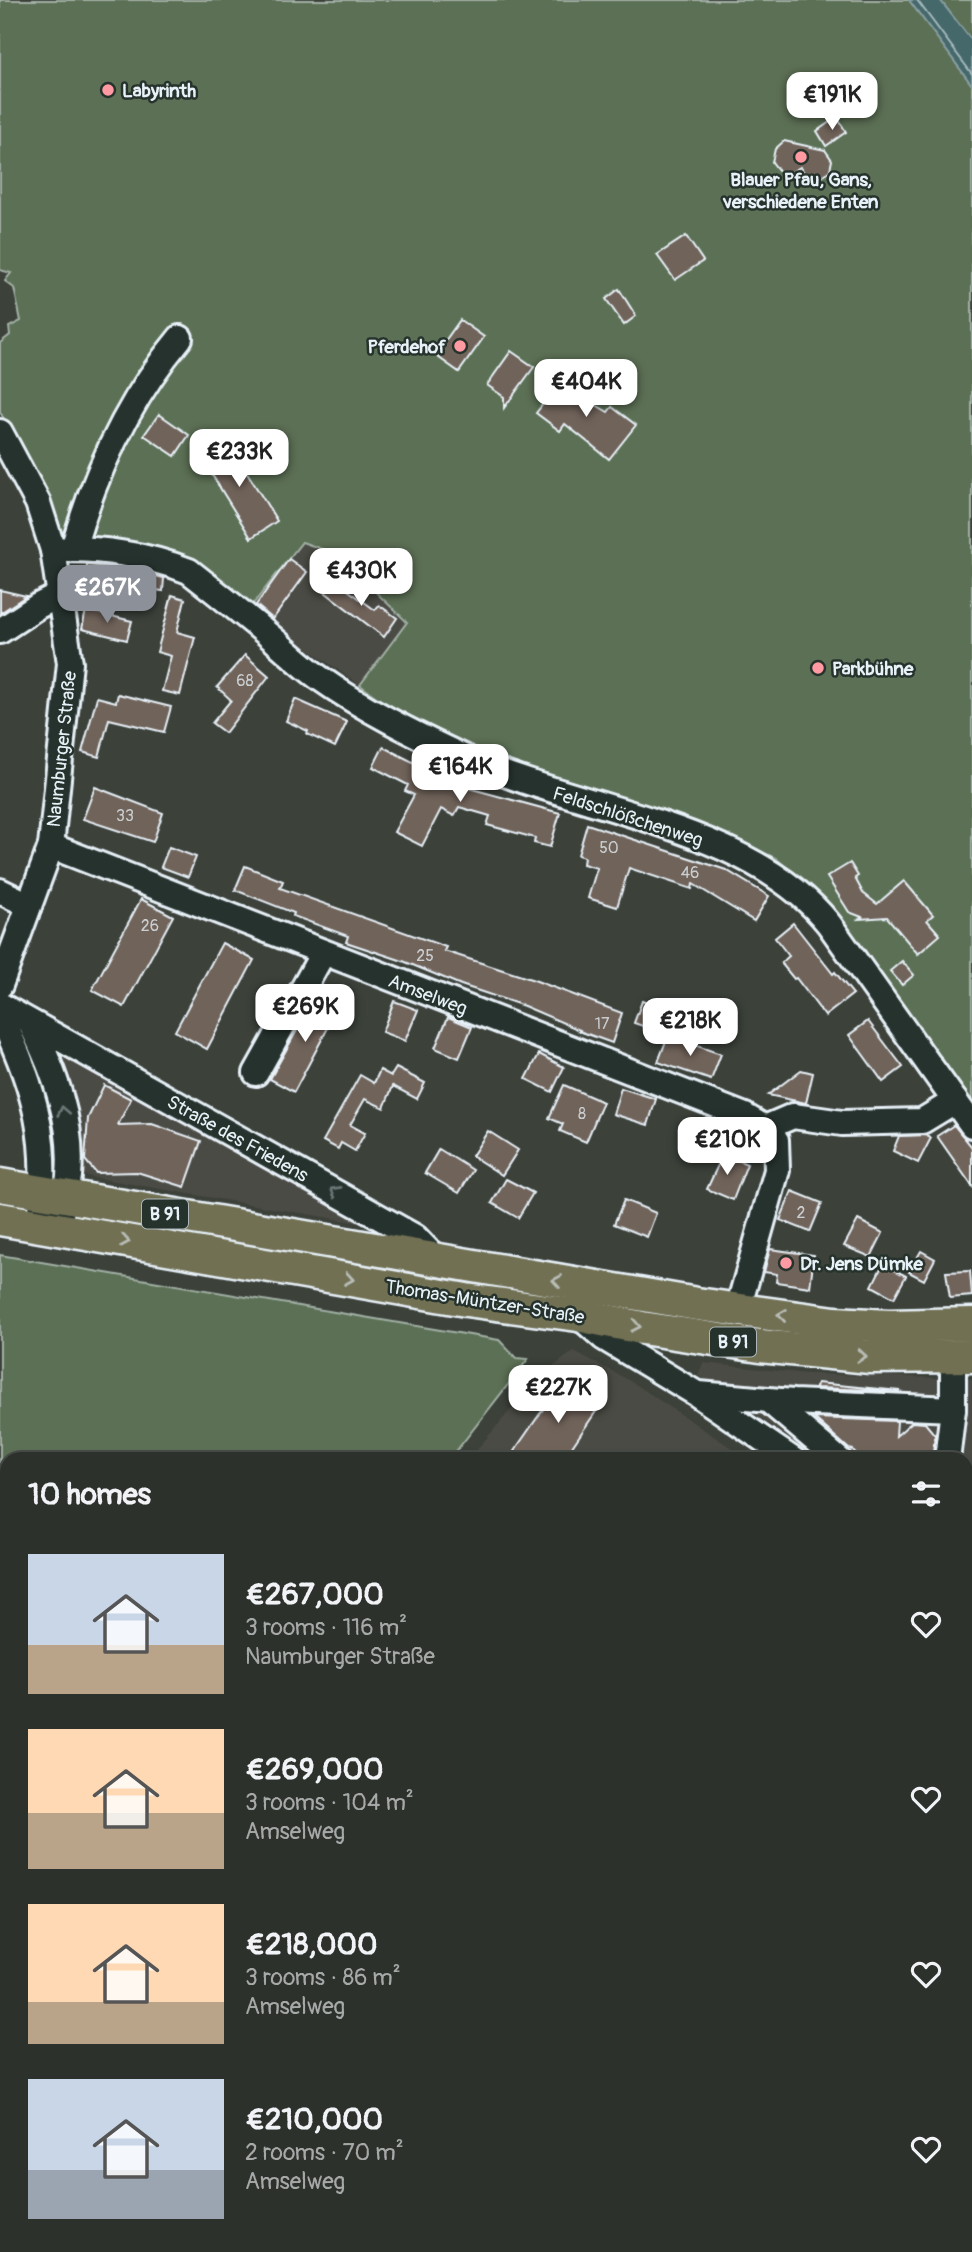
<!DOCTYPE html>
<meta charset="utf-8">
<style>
body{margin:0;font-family:Pangolin,sans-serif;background:#353934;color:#f1f3f6;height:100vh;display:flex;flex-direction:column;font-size:26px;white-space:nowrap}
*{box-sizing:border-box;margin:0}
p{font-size:23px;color:#a7a9a9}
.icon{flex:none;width:38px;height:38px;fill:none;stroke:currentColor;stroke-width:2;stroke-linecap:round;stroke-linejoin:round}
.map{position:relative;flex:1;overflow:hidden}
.panel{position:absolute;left:0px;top:1452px;width:973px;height:800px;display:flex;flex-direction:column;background:#2d312c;border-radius:21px 21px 0 0;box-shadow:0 4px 10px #0003,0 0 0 2px #484c48}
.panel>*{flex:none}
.price{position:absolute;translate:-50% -60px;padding:0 16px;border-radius:14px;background:#fff;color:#222;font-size:23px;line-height:46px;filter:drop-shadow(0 2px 4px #0008)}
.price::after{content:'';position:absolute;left:50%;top:42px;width:21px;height:16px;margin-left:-10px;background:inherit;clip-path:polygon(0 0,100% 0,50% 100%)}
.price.active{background:#8c9099;color:#fff}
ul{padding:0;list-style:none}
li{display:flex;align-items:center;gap:21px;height:175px;padding:0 28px}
li span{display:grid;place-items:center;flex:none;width:196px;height:140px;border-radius:0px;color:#555}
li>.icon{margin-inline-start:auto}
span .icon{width:84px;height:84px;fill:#fffc;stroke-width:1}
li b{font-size:30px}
h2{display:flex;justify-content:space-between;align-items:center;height:84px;padding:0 28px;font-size:30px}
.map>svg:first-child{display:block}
</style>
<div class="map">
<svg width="972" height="2252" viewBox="0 0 972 2252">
<rect width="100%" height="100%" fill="#3c413a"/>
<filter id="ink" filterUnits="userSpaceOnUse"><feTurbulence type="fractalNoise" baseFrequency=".0143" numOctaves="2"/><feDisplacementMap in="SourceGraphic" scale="14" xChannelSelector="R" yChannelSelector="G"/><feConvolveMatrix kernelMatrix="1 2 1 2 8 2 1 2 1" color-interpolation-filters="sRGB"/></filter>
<g filter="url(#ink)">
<g fill="#4b4b44">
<polygon points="302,542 336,554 407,622 360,685 250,608"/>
<polygon points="61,1053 370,1219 365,1224 80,1175 58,1061"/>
<polygon points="574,1351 632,1382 733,1449 726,1460 468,1460 537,1379"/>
<polygon points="703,1363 807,1374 972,1379 972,1506 966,1515 966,1460 820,1459 698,1375"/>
</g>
<g fill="#5b7054" stroke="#a2b0a6" stroke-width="2">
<polygon points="0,0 909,0 972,85 972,1113 818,895 776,858 731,839 499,761 412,723 360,685 407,622 336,554 302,542 250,608 171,555 56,533 20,447 0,412 0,343 10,335 9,327 21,321 14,288 5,281 11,273 0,270"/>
<polygon points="940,0 972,0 972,41"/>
<polygon points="0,1255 499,1340 516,1358 528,1359 450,1459 7,1460 7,1512 0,1510"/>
<polygon points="0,2179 7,2186 7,2245 10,2245 6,2252 0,2252"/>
</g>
<polygon fill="#44676a" stroke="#869ea3" stroke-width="2" points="909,0 940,0 972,41 972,85"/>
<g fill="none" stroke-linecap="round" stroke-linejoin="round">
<polyline stroke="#a6babf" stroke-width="2" points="917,0 972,74"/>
</g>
<g fill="#6f635a" stroke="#e8f1f8" stroke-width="2">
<polygon points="837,117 846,132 826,146 817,131"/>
<polygon points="784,141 825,150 832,160 830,170 820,179 807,176 800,167 792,172 779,171 772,162 775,149"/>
<polygon points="686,236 703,261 675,280 657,255"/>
<polygon points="619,289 636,316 624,325 606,299"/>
<polygon points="460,320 484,337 459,372 435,355"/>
<polygon points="511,351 534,367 504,408 504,397 487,385"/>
<polygon points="562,380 584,398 608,412 612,407 636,425 609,459 565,424 560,431 536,413"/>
<polygon points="159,414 189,435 175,456 144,435"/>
<polygon points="227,440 277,521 251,538 201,457"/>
<polygon points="289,559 307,572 273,619 256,605"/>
<polygon points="87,565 120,568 164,578 163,591 85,581"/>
<polygon points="330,577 375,610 379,605 397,618 384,637 321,589"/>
<polygon points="0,590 26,596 0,613"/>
<polygon points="172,595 185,599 177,632 195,637 180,695 162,691 171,656 157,652"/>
<polygon points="86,610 132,621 127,640 82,629"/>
<polygon points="245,655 269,676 225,733 212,723 231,700 217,687"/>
<polygon points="118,694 171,707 164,732 109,719 99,757 82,752 97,697 116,702"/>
<polygon points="295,699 347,722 335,747 307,734 308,731 286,721"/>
<polygon points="383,747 461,786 560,813 550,847 534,843 535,838 487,825 490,816 459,807 454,816 441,809 422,846 394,832 414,795 405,791 408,785 373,767"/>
<polygon points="95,787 163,813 153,842 83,819"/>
<polygon points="587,824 726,870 769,896 754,921 693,884 692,889 629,868 617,907 588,898 597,868 583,864 584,857 578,855"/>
<polygon points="169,847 196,857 188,877 161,867"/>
<polygon points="850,863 858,876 855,878 863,893 877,904 904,881 933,915 927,920 940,935 918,954 887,917 859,919 862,917 849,912 827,877"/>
<polygon points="245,866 283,881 280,888 446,947 444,951 534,980 622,1013 612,1043 579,1031 580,1030 524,1006 461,985 403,961 346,942 348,936 293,916 294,913 235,890"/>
<polygon points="141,899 173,916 124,1007 92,990"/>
<polygon points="793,923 833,974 835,972 853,994 825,1016 796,978 794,979 781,963 789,956 775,938"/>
<polygon points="222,943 254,960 207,1049 175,1031"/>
<polygon points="902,961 914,975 902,985 890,971"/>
<polygon points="316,996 339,1007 294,1092 270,1079"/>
<polygon points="394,1001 418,1010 405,1041 382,1032"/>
<polygon points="642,1001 664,1009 657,1031 634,1023"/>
<polygon points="448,1017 472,1027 459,1058 435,1048"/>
<polygon points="868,1021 903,1067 883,1082 849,1035"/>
<polygon points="668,1036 721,1054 711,1080 658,1062"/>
<polygon points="539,1054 564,1067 552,1092 526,1079"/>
<polygon points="396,1068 425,1083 417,1099 393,1086 384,1108 365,1099 350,1125 365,1133 355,1151 341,1143 338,1149 323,1141 360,1075 374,1083 380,1070 391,1076"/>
<polygon points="801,1070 813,1073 806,1103 768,1095"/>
<polygon points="104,1085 131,1099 118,1125 152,1124 201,1141 185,1187 137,1172 96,1173 85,1160 88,1118"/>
<polygon points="564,1085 603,1102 586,1142 560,1131 563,1124 549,1118"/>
<polygon points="621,1088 656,1099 648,1125 613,1114"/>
<polygon points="954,1125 972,1147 972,1186 937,1136"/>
<polygon points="488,1131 518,1150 502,1175 472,1156"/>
<polygon points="925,1135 931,1138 918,1163 893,1151 899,1136"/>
<polygon points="439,1149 473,1170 459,1193 425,1173"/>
<polygon points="723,1154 747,1164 733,1200 707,1189"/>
<polygon points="506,1179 533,1193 518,1218 492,1203"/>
<polygon points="792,1191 822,1203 810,1232 780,1220"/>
<polygon points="624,1200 656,1213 647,1237 614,1224"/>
<polygon points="858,1220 883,1233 871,1257 844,1246"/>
<polygon points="770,1249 814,1255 810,1287 776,1282 777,1274 764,1272"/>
<polygon points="921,1251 935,1259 924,1280 909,1272"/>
<polygon points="883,1264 906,1276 894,1298 872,1286"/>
<polygon points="970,1271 972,1296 950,1298 946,1272"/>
<polygon points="564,1379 575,1386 581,1385 588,1391 590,1396 601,1404 563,1460 508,1460"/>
<polygon points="817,1383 900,1391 816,1388"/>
<polygon points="814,1418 897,1421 896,1436 912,1422 925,1423 935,1435 932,1460 861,1460 853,1450 849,1449"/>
</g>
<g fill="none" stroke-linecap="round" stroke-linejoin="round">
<g stroke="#e8f1f8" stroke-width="30">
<g id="minor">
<polyline points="0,432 38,503 53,550 70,663 51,846 0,985"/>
<path d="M 73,549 C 95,472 129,399 180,338"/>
<path d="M 53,550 C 98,547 148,555 189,571 C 217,593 245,615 272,638 C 288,652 304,667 321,679 C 365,710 412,733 461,756 C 573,809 750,824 829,924 L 972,1125"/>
<polyline points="0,631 38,606 60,595"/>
<polyline points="51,846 745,1116 765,1128 776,1140 777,1170 738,1309"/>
<polyline points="0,891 29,905"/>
<polyline points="0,1005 415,1237 438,1261"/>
<path d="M 0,1014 C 35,1088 51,1143 38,1226"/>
<path d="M 31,1024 C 54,1071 74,1122 69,1176 C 67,1194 61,1212 57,1230"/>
<polyline points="256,1073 323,953"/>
<polyline points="765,1128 793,1116 842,1123 922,1121 955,1101"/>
<polyline points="579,1316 604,1338 697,1394 793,1460"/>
<polyline points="699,1394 793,1402 953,1409"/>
<polyline points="768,1400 839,1460"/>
<polyline points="947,1460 953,1409 953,1357"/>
<polyline points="966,1575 972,1579"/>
<polyline points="966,1655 972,1646"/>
</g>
</g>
<g stroke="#e8f1f8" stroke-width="37">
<g id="major">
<polyline points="0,1185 697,1304 835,1323 889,1326 972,1324"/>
<polyline points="0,1219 466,1300 578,1315 642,1328 760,1346 870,1357 972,1356"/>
</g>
</g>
<use href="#minor" stroke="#26332d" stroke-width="24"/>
<use href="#major" stroke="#716f52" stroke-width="32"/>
<g stroke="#e8f1f8" stroke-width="8">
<g id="rail">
<polyline points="0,1526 7,1529"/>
<polyline points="0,1545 7,1548"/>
<polyline points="0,1560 7,1563"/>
<polyline points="0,1583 7,1586"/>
<polyline points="966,1996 972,2000"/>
<polyline points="966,2015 972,2018"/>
<polyline points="966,2031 972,2035"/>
<polyline points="966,2085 972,2089"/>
<polyline points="704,2245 716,2252"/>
</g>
</g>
<use href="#rail" stroke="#26332d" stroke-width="5" stroke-dasharray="16" stroke-linecap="butt"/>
</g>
<defs><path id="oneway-chevron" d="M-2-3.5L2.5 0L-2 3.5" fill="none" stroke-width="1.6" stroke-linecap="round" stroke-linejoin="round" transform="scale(1.75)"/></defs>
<g stroke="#6a7674">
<use href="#oneway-chevron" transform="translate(63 1111) rotate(-101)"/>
<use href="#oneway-chevron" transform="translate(335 1191) rotate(-150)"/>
</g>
<g stroke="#b8bdb6">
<use href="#oneway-chevron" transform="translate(125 1241) rotate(10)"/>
<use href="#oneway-chevron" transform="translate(349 1279) rotate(10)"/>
<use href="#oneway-chevron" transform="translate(557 1281) rotate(-170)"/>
<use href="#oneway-chevron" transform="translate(782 1315) rotate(-172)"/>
<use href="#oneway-chevron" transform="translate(636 1326) rotate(11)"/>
<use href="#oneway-chevron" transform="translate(862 1356) rotate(5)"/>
</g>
</g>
<g fill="#ff9aa2" stroke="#26332d" stroke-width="2.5">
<circle cx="108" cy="90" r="7"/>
<circle cx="801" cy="157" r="7"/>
<circle cx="460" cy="346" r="7"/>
<circle cx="818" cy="668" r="7"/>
<circle cx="786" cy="1263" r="7"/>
</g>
<g text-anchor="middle" stroke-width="5" stroke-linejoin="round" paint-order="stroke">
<g font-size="16" fill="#caced0">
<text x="245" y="686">68</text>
<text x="125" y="821">33</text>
<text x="609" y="853">50</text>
<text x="690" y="878">46</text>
<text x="150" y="931">26</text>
<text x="425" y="961">25</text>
<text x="602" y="1029">17</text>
<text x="582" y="1119">8</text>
<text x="801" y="1218">2</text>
</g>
<g fill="#26332d" stroke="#aeb8bb" stroke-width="2">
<rect x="142" y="1199.5" width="46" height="29" rx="5"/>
<rect x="710" y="1327.5" width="46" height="29" rx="5"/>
</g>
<g font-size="18" font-weight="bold" fill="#e8f1f8">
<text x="165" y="1220">B 91</text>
<text x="733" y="1348">B 91</text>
</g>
<g font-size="19" font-weight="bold" fill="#e8f1f8" stroke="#26332d" text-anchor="start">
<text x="122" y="97">Labyrinth</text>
<text x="801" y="186" text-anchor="middle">Blauer Pfau, Gans,<tspan x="801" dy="22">verschiedene Enten</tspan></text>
<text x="446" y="353" text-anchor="end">Pferdehof</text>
<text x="832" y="675">Parkbühne</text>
<text x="800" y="1270">Dr. Jens Dümke</text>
</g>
<g font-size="19" fill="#e8f1f8" stroke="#26332d">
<text transform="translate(61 749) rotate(-84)" y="7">Naumburger Straße</text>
<text transform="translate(628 816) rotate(18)" y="7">Feldschlößchenweg</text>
<text transform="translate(428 994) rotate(21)" y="7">Amselweg</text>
<text transform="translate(238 1138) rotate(29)" y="7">Straße des Friedens</text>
<text transform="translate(485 1301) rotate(9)" y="7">Thomas-Müntzer-Straße</text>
</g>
</g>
</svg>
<b class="price" style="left:832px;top:132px">€191K</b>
<b class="price" style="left:586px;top:419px">€404K</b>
<b class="price" style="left:239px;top:489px">€233K</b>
<b class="price" style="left:361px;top:608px">€430K</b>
<b class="price active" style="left:107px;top:625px">€267K</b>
<b class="price" style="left:460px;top:804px">€164K</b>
<b class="price" style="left:305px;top:1044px">€269K</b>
<b class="price" style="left:690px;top:1058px">€218K</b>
<b class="price" style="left:727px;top:1177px">€210K</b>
<b class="price" style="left:558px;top:1425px">€227K</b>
<section class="panel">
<h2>10 homes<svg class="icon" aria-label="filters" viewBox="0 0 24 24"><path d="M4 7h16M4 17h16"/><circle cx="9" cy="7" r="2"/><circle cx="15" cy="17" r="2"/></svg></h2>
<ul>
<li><span style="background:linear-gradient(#c9d6e8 65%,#b9a48a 0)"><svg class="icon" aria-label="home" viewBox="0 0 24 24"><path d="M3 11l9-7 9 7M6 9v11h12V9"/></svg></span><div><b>€267,000</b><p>3 rooms · 116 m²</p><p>Naumburger Straße</p></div><svg class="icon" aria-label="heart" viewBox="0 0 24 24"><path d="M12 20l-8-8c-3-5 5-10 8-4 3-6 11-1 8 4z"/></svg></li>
<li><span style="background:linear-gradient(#ffd9b3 60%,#b9a48a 0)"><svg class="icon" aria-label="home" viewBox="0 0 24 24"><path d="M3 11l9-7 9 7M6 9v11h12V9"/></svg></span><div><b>€269,000</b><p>3 rooms · 104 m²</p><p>Amselweg</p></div><svg class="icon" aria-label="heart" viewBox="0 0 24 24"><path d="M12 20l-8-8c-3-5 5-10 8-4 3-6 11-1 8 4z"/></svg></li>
<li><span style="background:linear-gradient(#ffd9b3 70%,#b9a48a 0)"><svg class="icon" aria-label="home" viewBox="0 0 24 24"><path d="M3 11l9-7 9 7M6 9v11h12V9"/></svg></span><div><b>€218,000</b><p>3 rooms · 86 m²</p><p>Amselweg</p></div><svg class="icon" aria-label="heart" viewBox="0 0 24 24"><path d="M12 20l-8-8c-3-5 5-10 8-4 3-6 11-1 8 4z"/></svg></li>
<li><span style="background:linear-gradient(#c9d6e8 65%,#9aa5b1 0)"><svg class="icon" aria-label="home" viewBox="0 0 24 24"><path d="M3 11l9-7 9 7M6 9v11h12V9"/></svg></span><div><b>€210,000</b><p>2 rooms · 70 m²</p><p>Amselweg</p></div><svg class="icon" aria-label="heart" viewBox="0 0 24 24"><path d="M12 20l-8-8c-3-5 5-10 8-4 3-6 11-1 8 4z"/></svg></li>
</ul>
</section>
</div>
